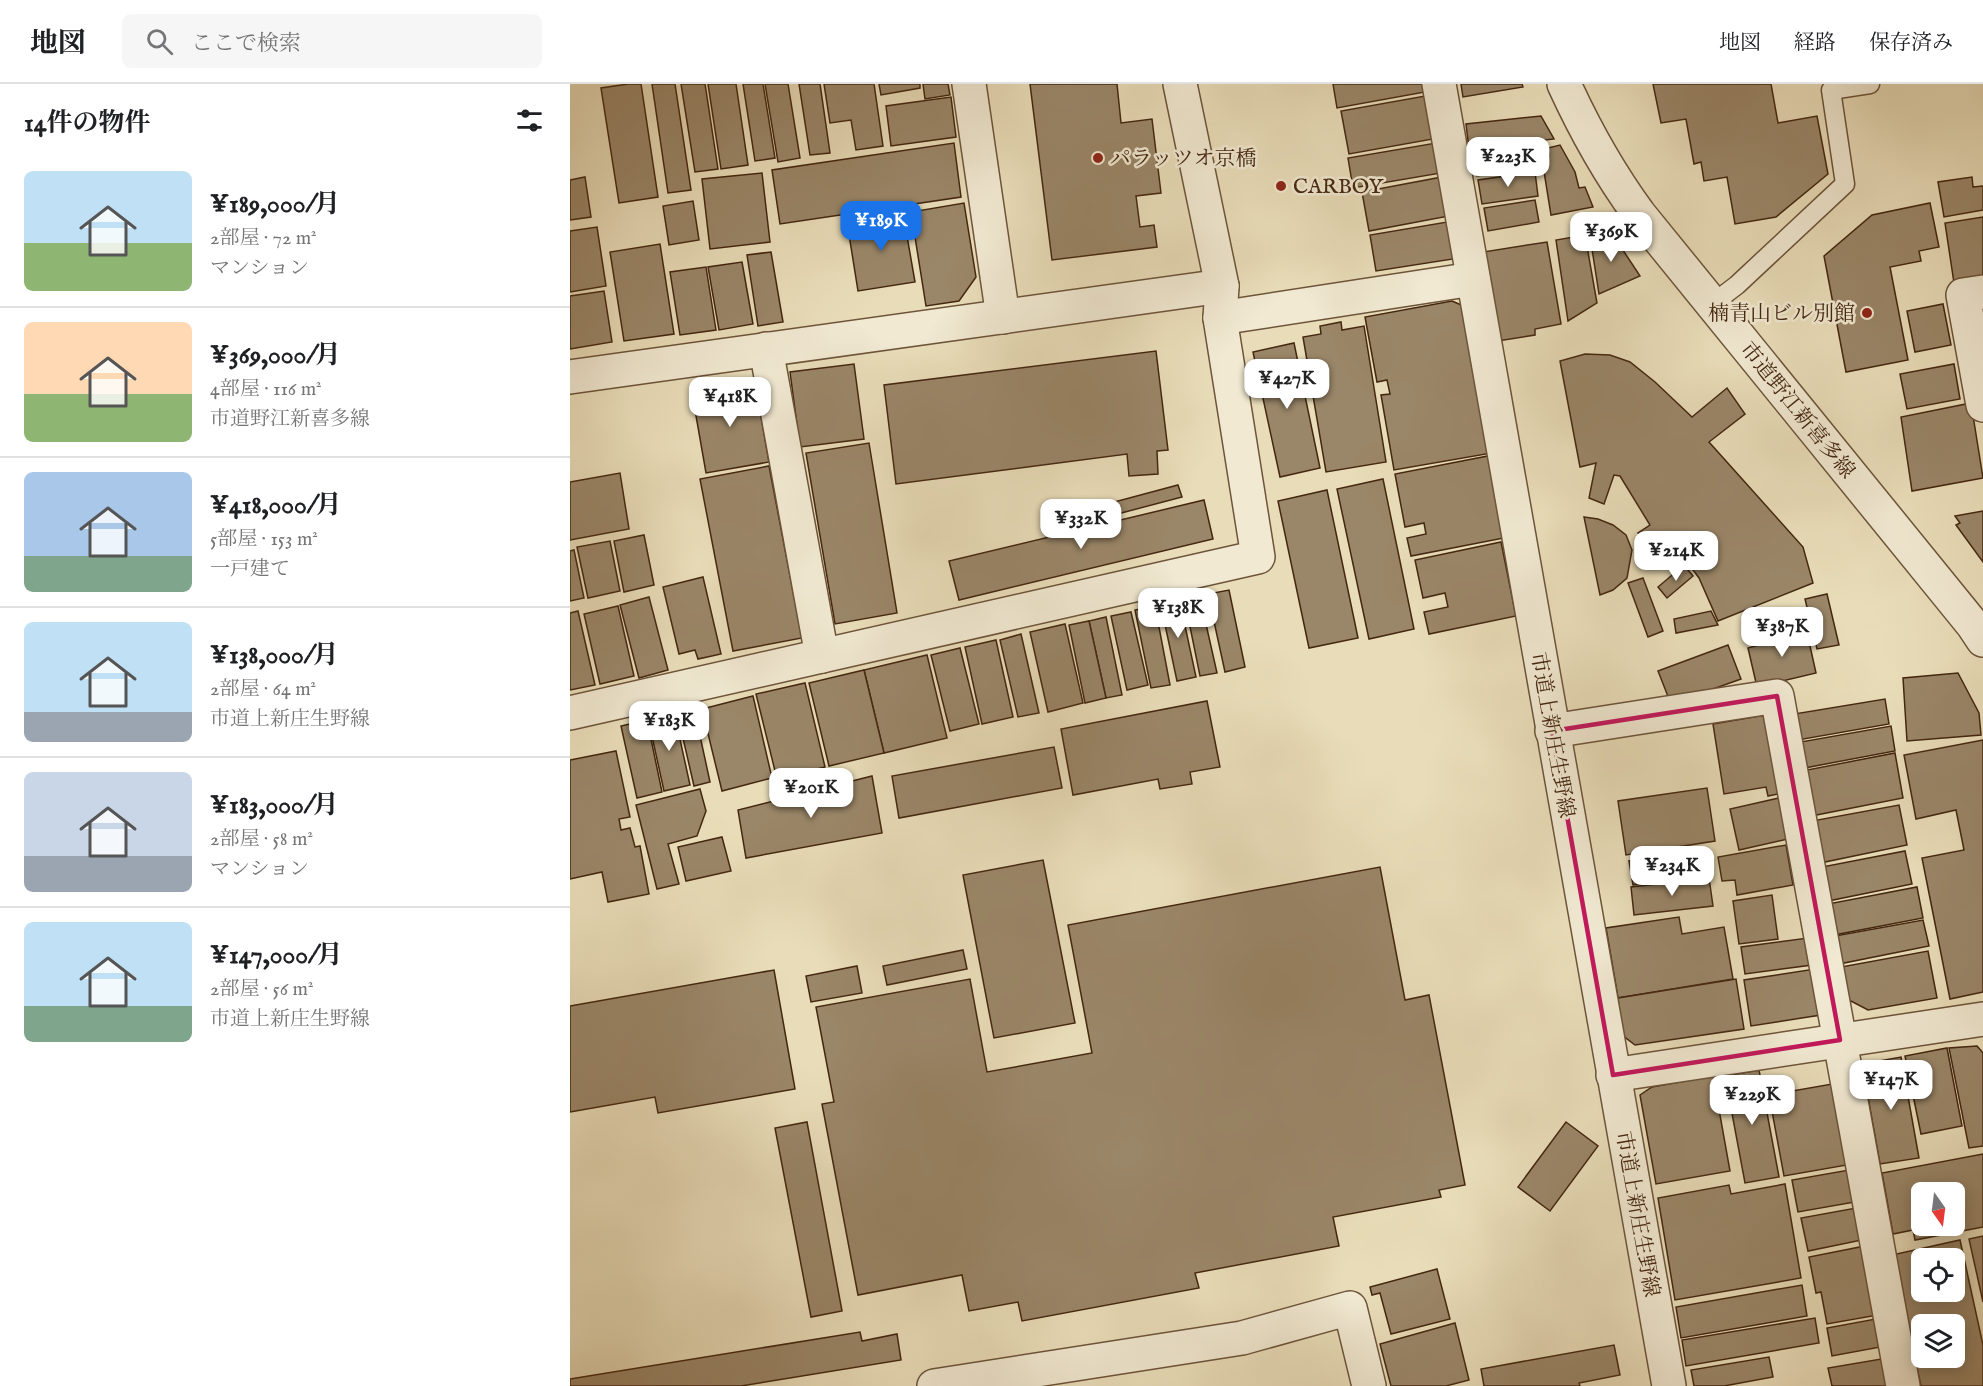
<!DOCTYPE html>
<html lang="ja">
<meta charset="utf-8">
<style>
body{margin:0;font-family:"IM FELL English","Noto Serif JP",serif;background:#f6f6f6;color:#202124;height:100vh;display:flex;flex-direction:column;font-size:22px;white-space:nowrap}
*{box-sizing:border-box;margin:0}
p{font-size:20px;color:#757577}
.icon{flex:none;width:33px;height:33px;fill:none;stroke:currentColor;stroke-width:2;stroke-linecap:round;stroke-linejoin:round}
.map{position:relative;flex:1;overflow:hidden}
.details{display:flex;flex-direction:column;background:#fff;width:570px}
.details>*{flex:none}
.needle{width:39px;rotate:166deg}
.tools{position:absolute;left:1341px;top:1098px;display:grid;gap:12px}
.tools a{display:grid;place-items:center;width:54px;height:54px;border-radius:9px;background:#fff;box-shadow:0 3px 15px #0003;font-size:30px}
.price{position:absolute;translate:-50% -51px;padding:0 14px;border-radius:12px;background:#fff;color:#222;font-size:20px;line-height:39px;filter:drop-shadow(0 2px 3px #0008)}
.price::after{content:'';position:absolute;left:50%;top:36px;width:18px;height:14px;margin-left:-9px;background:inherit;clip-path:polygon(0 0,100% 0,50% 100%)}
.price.on{background:#1a73e8;color:#fff}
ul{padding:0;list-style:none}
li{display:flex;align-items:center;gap:18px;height:150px;padding:0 24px}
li+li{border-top:2px solid #e0e0e0}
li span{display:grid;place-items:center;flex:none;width:168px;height:120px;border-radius:9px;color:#555}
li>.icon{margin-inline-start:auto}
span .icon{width:72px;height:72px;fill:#fffc;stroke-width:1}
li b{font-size:26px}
h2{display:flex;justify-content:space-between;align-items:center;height:72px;padding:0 24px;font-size:26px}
header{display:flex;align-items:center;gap:36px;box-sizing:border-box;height:84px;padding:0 30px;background:#fff;border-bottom:2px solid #e0e0e0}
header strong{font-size:28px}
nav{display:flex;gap:33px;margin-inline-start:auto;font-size:21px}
.search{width:420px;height:54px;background:#f6f6f6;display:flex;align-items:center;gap:15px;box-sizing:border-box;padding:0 21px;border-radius:9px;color:#757577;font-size:22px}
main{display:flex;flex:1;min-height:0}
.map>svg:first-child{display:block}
</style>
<header>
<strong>地図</strong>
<div class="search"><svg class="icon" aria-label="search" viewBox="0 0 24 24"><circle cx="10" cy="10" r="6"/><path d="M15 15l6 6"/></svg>ここで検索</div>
<nav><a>地図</a><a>経路</a><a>保存済み</a></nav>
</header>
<main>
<section class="details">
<h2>14件の物件<svg class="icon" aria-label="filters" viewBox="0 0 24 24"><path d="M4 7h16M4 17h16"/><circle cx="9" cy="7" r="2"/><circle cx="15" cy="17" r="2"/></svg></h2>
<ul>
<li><span style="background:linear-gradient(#bfe0f5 60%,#8fb573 0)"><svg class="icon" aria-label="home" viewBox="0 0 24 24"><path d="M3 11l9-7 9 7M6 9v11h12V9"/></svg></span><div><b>¥189,000/月</b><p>2部屋 · 72 m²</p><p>マンション</p></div></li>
<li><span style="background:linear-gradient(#ffd9b3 60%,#8fb573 0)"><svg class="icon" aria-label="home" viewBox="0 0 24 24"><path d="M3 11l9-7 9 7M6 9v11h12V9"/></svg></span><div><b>¥369,000/月</b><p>4部屋 · 116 m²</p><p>市道野江新喜多線</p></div></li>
<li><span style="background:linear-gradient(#a9c7e8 70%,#7fa58c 0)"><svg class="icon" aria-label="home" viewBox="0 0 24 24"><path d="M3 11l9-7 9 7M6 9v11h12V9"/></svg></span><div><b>¥418,000/月</b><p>5部屋 · 153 m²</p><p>一戸建て</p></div></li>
<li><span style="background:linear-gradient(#bfe0f5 75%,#9aa5b1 0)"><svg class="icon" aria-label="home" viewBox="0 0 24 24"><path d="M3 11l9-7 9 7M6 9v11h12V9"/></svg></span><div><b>¥138,000/月</b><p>2部屋 · 64 m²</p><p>市道上新庄生野線</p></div></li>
<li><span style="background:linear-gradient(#c9d6e8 70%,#9aa5b1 0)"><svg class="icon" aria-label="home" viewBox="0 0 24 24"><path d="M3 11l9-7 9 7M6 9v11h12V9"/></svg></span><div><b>¥183,000/月</b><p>2部屋 · 58 m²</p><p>マンション</p></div></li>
<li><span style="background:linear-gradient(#bfe0f5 70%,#7fa58c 0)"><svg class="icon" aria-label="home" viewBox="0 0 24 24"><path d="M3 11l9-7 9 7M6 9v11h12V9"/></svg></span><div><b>¥147,000/月</b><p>2部屋 · 56 m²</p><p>市道上新庄生野線</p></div></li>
</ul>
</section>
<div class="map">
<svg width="1413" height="1302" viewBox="0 0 1413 1302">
<rect width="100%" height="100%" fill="#e9ddb9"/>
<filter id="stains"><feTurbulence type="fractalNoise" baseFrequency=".00333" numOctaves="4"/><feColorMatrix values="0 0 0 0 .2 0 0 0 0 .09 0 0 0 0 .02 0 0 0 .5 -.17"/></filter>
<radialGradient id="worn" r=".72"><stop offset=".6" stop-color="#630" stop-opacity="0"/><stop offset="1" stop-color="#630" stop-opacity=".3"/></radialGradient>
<g fill="#9a8668" stroke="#442710" stroke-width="1.5" fill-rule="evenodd">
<polygon points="58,0 71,0 88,113 49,119 31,4"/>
<polygon points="82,0 105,0 121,106 98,109"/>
<polygon points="111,0 135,0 148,85 125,88"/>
<polygon points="138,0 166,0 178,81 151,85"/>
<polygon points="173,0 193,0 205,74 185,77"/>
<polygon points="195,0 218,0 230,74 208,78"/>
<polygon points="229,0 250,0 260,69 240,71"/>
<polygon points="254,0 304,0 313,62 286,66 281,36 260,39"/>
<polygon points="309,0 350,0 350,4 311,11"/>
<polygon points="353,0 378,0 380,11 355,15"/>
<polygon points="460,0 547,0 551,39 582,35 591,109 566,112 570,143 584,141 587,163 482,176"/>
<polygon points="763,0 854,0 855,8 767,24"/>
<polygon points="891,0 952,0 953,3 893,13"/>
<polygon points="1083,0 1201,0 1208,39 1247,32 1258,90 1206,133 1165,140 1157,93 1134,97 1131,78 1124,80 1116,35 1091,39"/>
<polygon points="855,12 863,55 779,70 771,27"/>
<polygon points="381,13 386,53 321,62 316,22"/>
<polygon points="971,32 984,55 899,65 896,40"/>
<polygon points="384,59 391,113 210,140 202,86"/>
<polygon points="866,59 871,89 783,104 778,74"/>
<polygon points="990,61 1005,88 1009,104 1015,103 1023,123 981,131 972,75 979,73 978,64"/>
<polygon points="961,62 964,83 907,92 903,70"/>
<polygon points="965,88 968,112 912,120 908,96"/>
<polygon points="192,89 200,158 140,165 132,95"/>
<polygon points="15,93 21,133 0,136 0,96"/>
<polygon points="872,93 879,132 799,147 792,108"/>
<polygon points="1402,93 1403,103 1413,102 1413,126 1374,133 1368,98"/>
<polygon points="965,116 969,138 918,147 914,124"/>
<polygon points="123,117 129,156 99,161 93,122"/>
<polygon points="394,119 406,193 389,217 356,222 341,128"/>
<polygon points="1360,119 1369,163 1349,167 1351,177 1320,183 1338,276 1276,288 1254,172 1302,131"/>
<polygon points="333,129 345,198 288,207 277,138"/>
<polygon points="1413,133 1413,194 1384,199 1375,139"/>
<polygon points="877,138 883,175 806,187 800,151"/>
<polygon points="27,143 36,202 0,208 0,147"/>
<polygon points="1041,148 1070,192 1029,210 1020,152"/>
<polygon points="1015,151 1027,219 998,237 986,156"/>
<polygon points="977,158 991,240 965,245 965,251 928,257 913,168"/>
<polygon points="90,160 104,250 54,257 40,168"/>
<polygon points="201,168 213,238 188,242 177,171"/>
<polygon points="172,178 183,240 149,246 138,183"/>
<polygon points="136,183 146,246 110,251 100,188"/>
<polygon points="34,207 42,258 0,265 0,212"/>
<polygon points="882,217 896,223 922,369 824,386 811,311 820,310 817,296 807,298 795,233"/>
<polygon points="1373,220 1381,261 1345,268 1337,227"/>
<polygon points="771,238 772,246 794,242 816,378 756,388 733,253 751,250 750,242"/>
<polygon points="724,259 750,384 710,393 683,268"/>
<polygon points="586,267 598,366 587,367 588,390 559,392 557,370 326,400 314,301"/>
<polygon points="1015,270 1040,271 1060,278 1085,298 1122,333 1157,304 1175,330 1139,358 1233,463 1243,499 1148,537 1129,494 1105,461 1091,473 1068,449 1080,441 1050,392 1044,391 1034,420 1019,414 1026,379 1010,383 990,277"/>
<polygon points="284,280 294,355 230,363 220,288"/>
<polygon points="1384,280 1390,315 1337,325 1330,290"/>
<polygon points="185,298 199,378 136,389 122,309"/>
<polygon points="1401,319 1413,394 1342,407 1331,333"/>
<polygon points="299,359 327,529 265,540 236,369"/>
<polygon points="918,372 934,454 841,472 837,454 856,450 854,439 835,443 825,390"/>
<polygon points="199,382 232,554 163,567 130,395"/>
<polygon points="50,389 59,445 0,456 0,398"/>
<polygon points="813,395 844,545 799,555 767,405"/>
<polygon points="608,401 612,413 536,433 533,421"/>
<polygon points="757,406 788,554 739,564 708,417"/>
<polygon points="634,416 643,455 389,516 379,477"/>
<polygon points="1413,427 1413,478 1386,441 1390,439 1385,432"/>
<polygon points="1014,433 1028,435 1043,441 1056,451 1062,466 1057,494 1043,506 1030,511"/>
<polygon points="74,451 84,501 54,508 44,457"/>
<polygon points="40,457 50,507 18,514 7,463"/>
<polygon points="931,458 946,532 859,550 854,528 878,523 875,509 853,514 845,476"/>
<polygon points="4,466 14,514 0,517 0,467"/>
<polygon points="1114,481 1123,492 1097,514 1088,503"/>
<polygon points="133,493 151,570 128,575 125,566 109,570 93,503"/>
<polygon points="1073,494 1093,547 1078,553 1058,499"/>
<polygon points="659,506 675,583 655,588 638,510"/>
<polygon points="629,509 647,589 630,592 614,513"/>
<polygon points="1257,510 1269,561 1247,565 1235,515"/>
<polygon points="79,513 98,586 69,594 50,521"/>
<polygon points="609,514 626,593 607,597 590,517"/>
<polygon points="48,522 64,592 30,600 14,530"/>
<polygon points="585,522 600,601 581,604 565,526"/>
<polygon points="8,527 25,601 0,606 0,529"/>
<polygon points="1141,527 1148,541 1106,549 1104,535"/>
<polygon points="561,528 578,601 557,606 541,532"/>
<polygon points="536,533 552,611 536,614 519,537"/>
<polygon points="519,537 536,614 515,619 499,541"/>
<polygon points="495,540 513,619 478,628 460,548"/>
<polygon points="1236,544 1246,589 1187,603 1178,564 1189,561 1188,555"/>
<polygon points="451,550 469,629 448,633 430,556"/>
<polygon points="426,556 443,633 412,640 395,563"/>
<polygon points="1158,561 1171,595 1101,620 1088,587"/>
<polygon points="390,564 409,640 380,647 361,571"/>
<polygon points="357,571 377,654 314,669 294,586"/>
<polygon points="294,586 314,669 259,682 239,599"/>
<polygon points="1388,589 1409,629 1411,651 1337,657 1333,594"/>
<polygon points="235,599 255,683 207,695 186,610"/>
<polygon points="183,612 202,694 152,707 132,625"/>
<polygon points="1315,615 1319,640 1228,656 1224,630"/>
<polygon points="637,617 650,683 620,688 622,700 590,705 588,695 503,711 491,645"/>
<polygon points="124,624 140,698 124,702 107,628"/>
<polygon points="104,628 120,701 94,707 78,634"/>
<polygon points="1195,631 1208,710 1198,712 1196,703 1154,710 1143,640"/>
<polygon points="77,636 92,708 67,714 51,642"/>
<polygon points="1321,642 1325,667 1229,685 1225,659"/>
<polygon points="1413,656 1413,908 1380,915 1352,774 1394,766 1386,726 1346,735 1334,671"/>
<polygon points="484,663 492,704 329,734 322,692"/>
<polygon points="46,667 60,733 49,735 51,746 60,744 65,763 70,762 79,810 38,818 32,788 0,795 0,676"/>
<polygon points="1325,669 1333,714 1241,732 1232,687"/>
<polygon points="302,692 312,749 176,774 168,726"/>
<polygon points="1137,704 1145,757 1056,771 1048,717"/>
<polygon points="130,705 136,727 127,752 98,760 109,800 87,805 66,721"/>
<polygon points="1209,714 1218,755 1169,766 1160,725"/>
<polygon points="1329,721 1337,761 1250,779 1242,737"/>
<polygon points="152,753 161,787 116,797 108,763"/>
<polygon points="1216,761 1223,801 1167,811 1165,796 1152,797 1148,773"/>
<polygon points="1134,766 1138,791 1063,801 1059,777"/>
<polygon points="1335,767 1342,800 1258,817 1252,783"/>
<polygon points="473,776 505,939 424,954 393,791"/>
<polygon points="810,783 835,916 859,911 895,1101 869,1106 871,1113 763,1133 769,1162 625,1189 629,1204 452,1237 448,1218 399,1227 392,1191 288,1211 252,1020 264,1018 246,923 400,895 417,988 522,969 498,841"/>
<polygon points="1139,794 1143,822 1064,831 1061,803"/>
<polygon points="1347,803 1353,834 1264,851 1258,820"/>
<polygon points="1202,811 1208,855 1169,860 1163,817"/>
<polygon points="1109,833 1112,850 1154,843 1163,895 1048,914 1036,844"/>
<polygon points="1353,836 1359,862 1269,880 1265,852"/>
<polygon points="1238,854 1242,881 1175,890 1171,863"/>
<polygon points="393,866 397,885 317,901 313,882"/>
<polygon points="1358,867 1367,914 1298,926 1277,915 1271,883"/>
<polygon points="287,882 292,909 241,918 236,892"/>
<polygon points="1245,885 1251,931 1181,942 1174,896"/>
<polygon points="204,886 225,1005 88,1029 85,1013 0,1028 0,922"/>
<polygon points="1166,895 1174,945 1065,961 1052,951 1048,914"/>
<polygon points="1407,962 1413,969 1413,1062 1399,1064 1379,964"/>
<polygon points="1377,964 1392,1042 1351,1050 1335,972"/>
<polygon points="1331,973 1349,1074 1310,1080 1292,980"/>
<polygon points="1189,986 1209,1093 1175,1099 1155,992"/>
<polygon points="1143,992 1160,1087 1086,1100 1070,1011 1082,1003"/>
<polygon points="1262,1000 1277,1081 1214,1092 1199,1011"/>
<polygon points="237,1038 272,1227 241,1233 205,1044"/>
<polygon points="996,1038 1028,1062 980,1127 948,1103"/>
<path d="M 1413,1070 L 1413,1143 L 1345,1156 L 1343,1146 L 1323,1150 L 1312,1089 ZM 1352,1108 L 1384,1108 L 1384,1142 L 1352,1142 Z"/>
<polygon points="1279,1086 1285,1118 1228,1128 1222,1096"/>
<polygon points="1215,1100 1231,1194 1105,1216 1088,1114 1159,1101 1161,1110"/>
<polygon points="1286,1124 1292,1156 1238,1167 1231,1134"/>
<polygon points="1413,1152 1413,1218 1399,1155"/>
<path d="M 1390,1156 L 1413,1261 L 1413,1302 L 1351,1302 L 1322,1171 ZM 1352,1174 L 1384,1174 L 1384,1208 L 1352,1208 ZM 1352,1240 L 1384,1240 L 1384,1274 L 1352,1274 Z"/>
<polygon points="1295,1162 1308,1231 1257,1240 1251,1208 1246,1209 1239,1173"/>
<polygon points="867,1185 880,1235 821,1250 810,1209 802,1211 800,1203"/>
<polygon points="1232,1201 1237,1232 1111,1254 1106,1223"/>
<polygon points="1245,1234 1249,1259 1116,1282 1112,1256"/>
<polygon points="1311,1234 1316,1262 1262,1272 1257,1244"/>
<polygon points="885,1239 899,1296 876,1302 821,1302 810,1260"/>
<polygon points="290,1248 292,1257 327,1250 331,1276 171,1302 0,1302 0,1295"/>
<polygon points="1044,1261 1050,1291 1009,1299 1010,1302 914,1302 911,1285"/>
<polygon points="1199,1273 1203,1293 1154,1302 1124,1302 1121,1286"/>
<polygon points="1317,1274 1322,1302 1262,1302 1258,1284"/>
</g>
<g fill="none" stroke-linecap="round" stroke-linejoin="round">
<g stroke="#6d543a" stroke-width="21">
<polyline id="service" points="1142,220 1167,201 1275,100 1261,6 1300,0"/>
</g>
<g stroke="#6d543a" stroke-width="36">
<g id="minor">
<polyline points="399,0 433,233"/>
<polyline points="869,0 1099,1302"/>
<polyline points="1413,208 1393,211 1413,321"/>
<polyline points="650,234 903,195"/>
<polyline points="196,265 252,572"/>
<polyline points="0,293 652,202"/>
<polyline points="0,629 688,473 650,234 652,202 610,0"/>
<polyline points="982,647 1207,612 1333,1302"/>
<polyline points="1043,991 1413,935"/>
<polyline points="364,1302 672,1254 780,1224 799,1302"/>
</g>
</g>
<g stroke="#6d543a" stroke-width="36">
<path id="tertiary" d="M 994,0 C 1015,46 1039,89 1069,130 L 1403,541 L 1413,556"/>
</g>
<use href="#service" stroke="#f1e9d2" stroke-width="18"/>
<use href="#minor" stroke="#f1e9d2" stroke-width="33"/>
<use href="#tertiary" stroke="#f1e9d2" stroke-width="33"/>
</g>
<path fill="none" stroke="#c2185b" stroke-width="4.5" stroke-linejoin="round" d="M 1207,612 L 1270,956 L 1043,991 L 982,647 Z"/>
<g fill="#8f2418" stroke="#f1e9d2" stroke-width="2">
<circle cx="528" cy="74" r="6"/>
<circle cx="711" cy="102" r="6"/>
<circle cx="1297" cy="229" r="6"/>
</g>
<g text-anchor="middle" stroke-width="5" stroke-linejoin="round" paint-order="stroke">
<g font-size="21" fill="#442710" stroke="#f1e9d2" text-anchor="start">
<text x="540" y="81">パラッツオ京橋</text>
<text x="723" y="109">CARBOY</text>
<text x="1285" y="236" text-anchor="end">楠青山ビル別館</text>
</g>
<g font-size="21" fill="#442710" stroke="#f1e9d2">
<text transform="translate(1228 326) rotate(51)" y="7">市道野江新喜多線</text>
<text transform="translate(983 651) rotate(80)" y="7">市道上新庄生野線</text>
<text transform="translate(1068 1130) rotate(80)" y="7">市道上新庄生野線</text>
</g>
</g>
<rect width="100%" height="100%" filter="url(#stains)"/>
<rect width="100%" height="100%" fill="url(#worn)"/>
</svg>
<div class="tools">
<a><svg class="needle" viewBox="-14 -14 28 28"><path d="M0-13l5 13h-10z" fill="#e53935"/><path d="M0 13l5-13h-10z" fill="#757577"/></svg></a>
<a><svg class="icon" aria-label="locate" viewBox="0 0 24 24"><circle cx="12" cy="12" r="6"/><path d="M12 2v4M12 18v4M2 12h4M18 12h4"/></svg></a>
<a><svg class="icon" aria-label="layers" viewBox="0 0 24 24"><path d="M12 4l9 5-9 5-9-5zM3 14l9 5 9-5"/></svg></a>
</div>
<b class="price" style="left:938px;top:104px">¥223K</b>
<b class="price on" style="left:311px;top:168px">¥189K</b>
<b class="price" style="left:1041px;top:179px">¥369K</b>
<b class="price" style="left:717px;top:326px">¥427K</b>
<b class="price" style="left:160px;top:344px">¥418K</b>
<b class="price" style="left:511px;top:466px">¥332K</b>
<b class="price" style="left:1106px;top:498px">¥214K</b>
<b class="price" style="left:608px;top:555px">¥138K</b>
<b class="price" style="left:1212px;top:574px">¥387K</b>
<b class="price" style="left:99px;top:668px">¥183K</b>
<b class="price" style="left:241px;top:735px">¥201K</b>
<b class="price" style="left:1102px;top:813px">¥234K</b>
<b class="price" style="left:1321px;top:1027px">¥147K</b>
<b class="price" style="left:1182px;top:1042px">¥229K</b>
</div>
</main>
